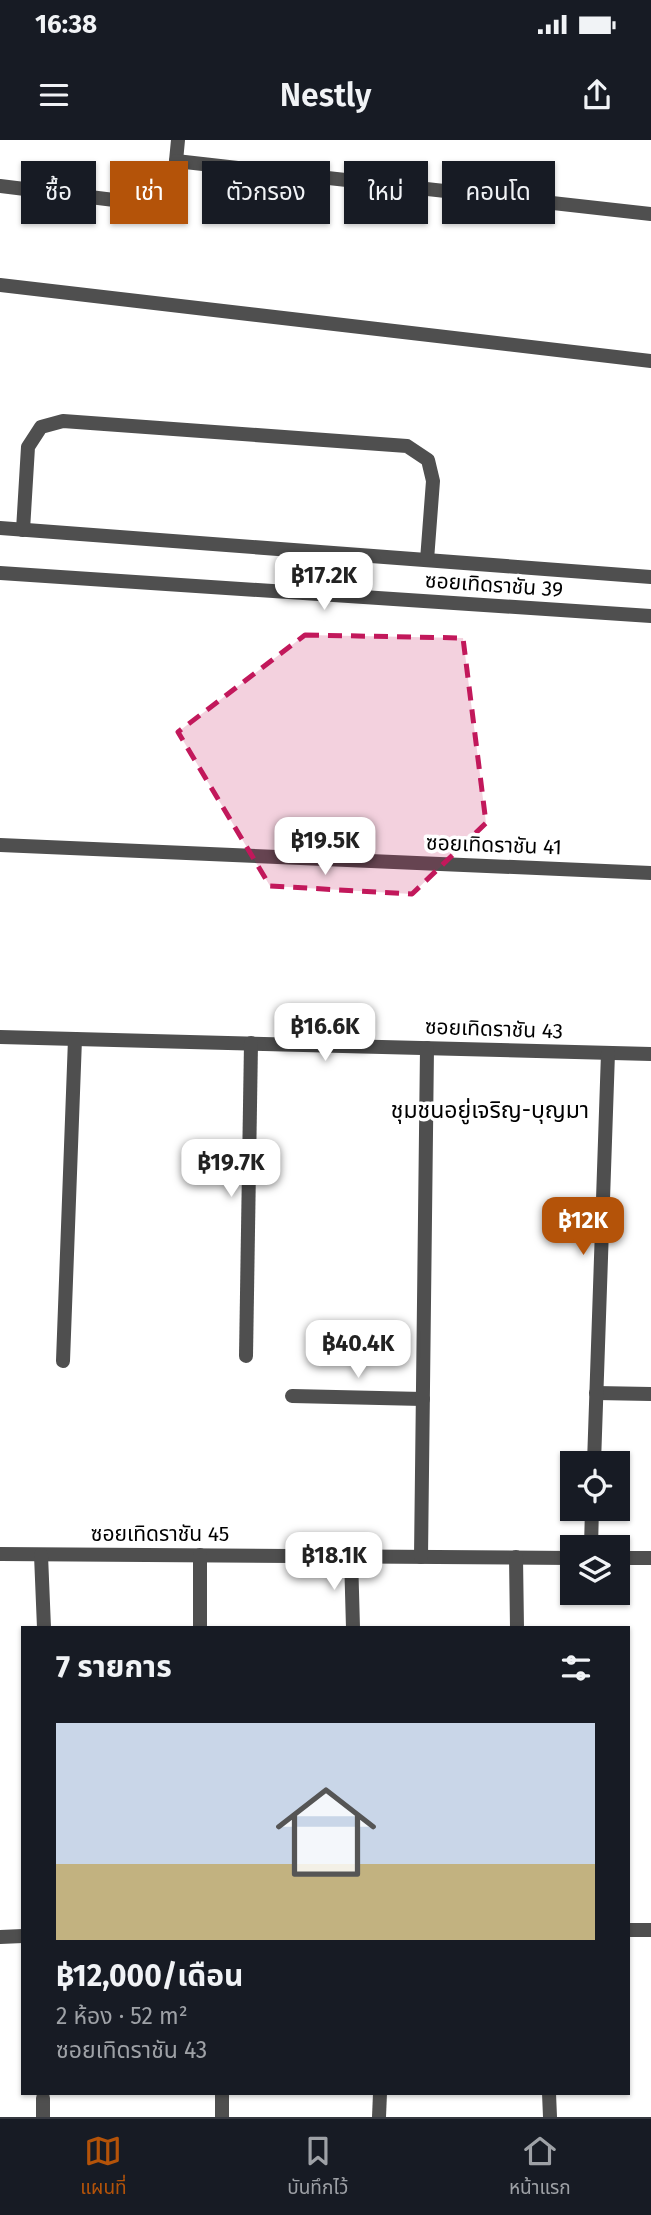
<!DOCTYPE html>
<html lang="th">
<meta charset="utf-8">
<style>
body{margin:0;font-family:"Fira Sans","Noto Sans Thai",sans-serif;background:#242831;color:#f1f3f6;height:100vh;display:flex;flex-direction:column;font-size:26px;white-space:nowrap}
*{box-sizing:border-box;margin:0}
p{font-size:23px;color:#9ea1a6}
.icon{flex:none;width:38px;height:38px;fill:none;stroke:currentColor;stroke-width:2;stroke-linecap:round;stroke-linejoin:round}
.map{position:relative;flex:1;overflow:hidden}
.side{position:absolute;left:21px;top:1486px;width:609px;height:469px;display:flex;flex-direction:column;background:#171b24;border-radius:0px;box-shadow:0 2px 5px #0004}
.side>*{flex:none}
.banner{position:absolute;left:21px;top:21px;width:609px;height:63px;display:flex;gap:14px}
.tools{position:absolute;left:560px;top:1311px;display:grid;gap:14px}
.tools a{display:grid;place-items:center;width:70px;height:70px;border-radius:0px;background:#171b24;box-shadow:0 2px 5px #0004;font-size:35px}
.price{position:absolute;translate:-50% -60px;padding:0 16px;border-radius:14px;background:#fff;color:#222;font-size:23px;line-height:46px;filter:drop-shadow(0 2px 4px #0008)}
.price::after{content:'';position:absolute;left:50%;top:42px;width:21px;height:16px;margin-left:-10px;background:inherit;clip-path:polygon(0 0,100% 0,50% 100%)}
.price.on{background:#b45309;color:#fff}
ul{padding:0;list-style:none}
li{display:grid;align-content:center;gap:14px;height:371px;padding:0 35px}
li+li{border-top:2px solid #363941}
li span{display:grid;place-items:center;height:217px;border-radius:0px;color:#555}
li>.icon{margin-inline-start:auto}
span .icon{width:126px;height:126px;fill:#fffc;stroke-width:1}
li b{font-size:30px}
h2{display:flex;justify-content:space-between;align-items:center;height:84px;padding:0 35px;font-size:30px}
.chip{padding:0 24px;border-radius:0px;background:#171b24;box-shadow:0 2px 5px #0004;font-size:24px;line-height:63px}
.chip.on{background:#b45309;color:#fff}
.status{display:flex;justify-content:space-between;align-items:center;height:49px;padding:0 35px;background:#171b24;direction:ltr}
.status svg{height:19px;fill:currentColor}
header{display:flex;justify-content:space-between;align-items:center;height:91px;padding:0 35px;background:#171b24;font-size:32px;font-weight:600}
.tabs{display:flex;justify-content:space-around;align-items:center;height:98px;border-top:2px solid #363941;background:#171b24;font-size:19px;color:#9ea1a6}
.tabs a{display:grid;justify-items:center;gap:4px}
.tabs .on{color:#b45309}
.map>svg:first-child{display:block}
</style>
<div class="status"><b>16:38</b><svg viewBox="0 0 49 12"><path d="M0 12V9h3v3zM5 12V6h3v6zM10 12V3h3v9zM15 12V0h3v12zM26 1h20v11H26zM47 4h2v5h-2z"/></svg></div>
<header><svg class="icon" aria-label="menu" viewBox="0 0 24 24"><path d="M4 6h16M4 12h16M4 18h16"/></svg>Nestly<svg class="icon" aria-label="share" viewBox="0 0 24 24"><path d="M12 15V3M7 8l5-5 5 5M5 13v7h14v-7"/></svg></header>
<div class="map">
<svg width="651" height="1977" viewBox="0 0 651 1977">
<rect width="100%" height="100%" fill="#fff"/>
<g fill="none" stroke-linecap="round" stroke-linejoin="round">
<g stroke="#4f4f4f" stroke-width="14">
<polyline points="0,145 651,221"/>
<polyline points="0,388 651,437"/>
<polyline points="23,390 28,307 41,287 63,281 407,306 428,320 433,341 427,420"/>
</g>
<g stroke="#4f4f4f" stroke-width="14">
<polyline points="176,21 178,0"/>
<polyline points="0,46 163,66 169,63 176,21 651,74"/>
<polyline points="0,433 651,476"/>
<polyline points="0,705 651,733"/>
<polyline points="0,897 651,914"/>
<polyline points="246,1216 251,903"/>
<polyline points="63,1221 75,899"/>
<polyline points="596,1253 651,1254"/>
<polyline points="292,1256 423,1259"/>
<polyline points="594,1323 608,913"/>
<polyline points="591,1407 592,1368"/>
<polyline points="0,1414 572,1418"/>
<polyline points="41,1415 44,1488"/>
<polyline points="351,1416 353,1488"/>
<polyline points="421,1417 427,908"/>
<polyline points="516,1417 517,1488"/>
<polyline points="618,1418 651,1418"/>
<polyline points="200,1488 200,1415"/>
<polyline points="628,1790 651,1790"/>
<polyline points="0,1797 23,1796"/>
<polyline points="549,1953 550,1977"/>
<polyline points="43,1958 43,1977"/>
<polyline points="222,1977 222,1953"/>
<polyline points="379,1977 380,1953"/>
</g>
</g>
<path fill="#c2185b" fill-opacity="0.2" stroke="#c2185b" stroke-width="5" stroke-dasharray="14 9" stroke-linejoin="round" d="M 305,495 L 463,498 L 486,683 L 412,754 L 270,746 L 178,592 Z"/>
<g text-anchor="middle" stroke-width="7" stroke-linejoin="round" paint-order="stroke">
<g font-size="21" fill="#000" stroke="#fff">
<text transform="translate(494 445) rotate(4)" y="7">ซอยเทิดราชัน 39</text>
<text transform="translate(494 705) rotate(2)" y="7">ซอยเทิดราชัน 41</text>
<text transform="translate(494 889) rotate(2)" y="7">ซอยเทิดราชัน 43</text>
<text x="160" y="1401">ซอยเทิดราชัน 45</text>
</g>
<g font-size="23" fill="#000" stroke="#fff">
<text x="490" y="978">ชุมชนอยู่เจริญ-บุญมา</text>
</g>
</g>
</svg>
<div class="tools">
<a><svg class="icon" aria-label="locate" viewBox="0 0 24 24"><circle cx="12" cy="12" r="6"/><path d="M12 2v4M12 18v4M2 12h4M18 12h4"/></svg></a>
<a><svg class="icon" aria-label="layers" viewBox="0 0 24 24"><path d="M12 4l9 5-9 5-9-5zM3 14l9 5 9-5"/></svg></a>
</div>
<b class="price" style="left:324px;top:472px">฿17.2K</b>
<b class="price" style="left:325px;top:737px">฿19.5K</b>
<b class="price" style="left:325px;top:923px">฿16.6K</b>
<b class="price" style="left:231px;top:1059px">฿19.7K</b>
<b class="price on" style="left:583px;top:1117px">฿12K</b>
<b class="price" style="left:358px;top:1240px">฿40.4K</b>
<b class="price" style="left:334px;top:1452px">฿18.1K</b>
<div class="banner">
<a class="chip">ซื้อ</a>
<a class="chip on">เช่า</a>
<a class="chip">ตัวกรอง</a>
<a class="chip">ใหม่</a>
<a class="chip">คอนโด</a>
</div>
<section class="side">
<h2>7 รายการ<svg class="icon" aria-label="filters" viewBox="0 0 24 24"><path d="M4 7h16M4 17h16"/><circle cx="9" cy="7" r="2"/><circle cx="15" cy="17" r="2"/></svg></h2>
<ul>
<li><span style="background:linear-gradient(#c9d6e8 65%,#c2b280 0)"><svg class="icon" aria-label="home" viewBox="0 0 24 24"><path d="M3 11l9-7 9 7M6 9v11h12V9"/></svg></span><div><b>฿12,000/เดือน</b><p>2 ห้อง · 52 m²</p><p>ซอยเทิดราชัน 43</p></div></li>
</ul>
</section>
</div>
<nav class="tabs">
<a class="on"><svg class="icon" aria-label="map" viewBox="0 0 24 24"><path d="M3 6l6-2 6 2 6-2v14l-6 2-6-2-6 2zM9 4v14M15 6v14"/></svg>แผนที่</a>
<a><svg class="icon" aria-label="saved" viewBox="0 0 24 24"><path d="M7 4h10v16l-5-4-5 4z"/></svg>บันทึกไว้</a>
<a><svg class="icon" aria-label="home" viewBox="0 0 24 24"><path d="M3 11l9-7 9 7M6 9v11h12V9"/></svg>หน้าแรก</a>
</nav>
